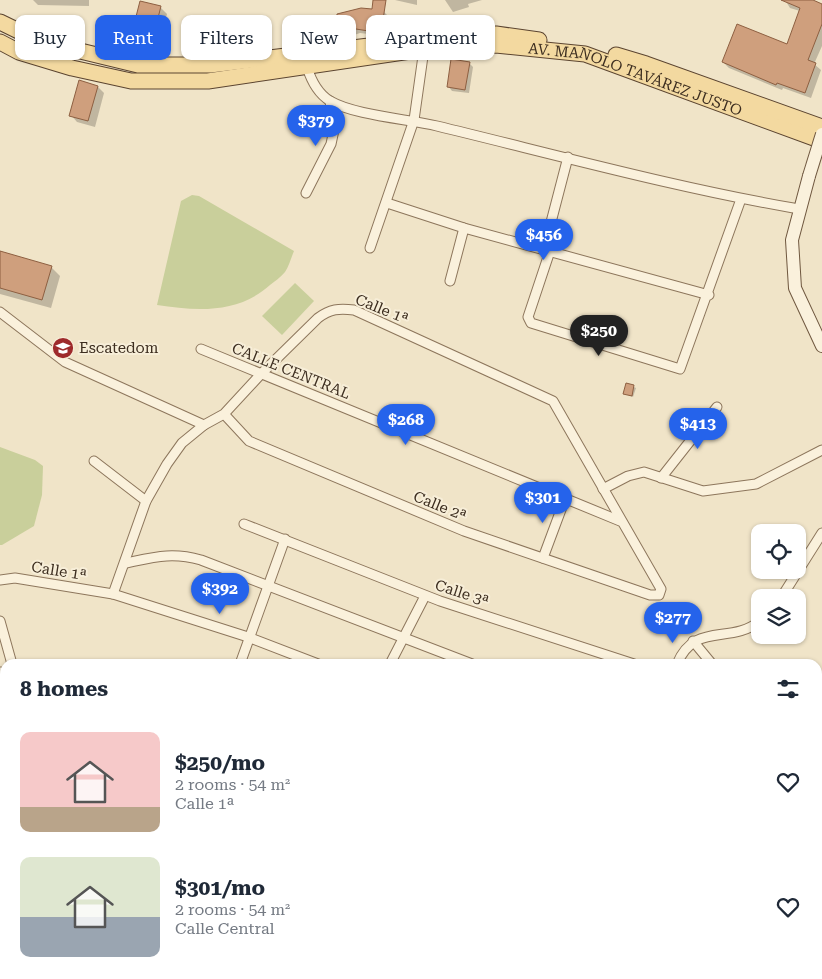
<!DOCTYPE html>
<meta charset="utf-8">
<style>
body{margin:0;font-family:"Roboto Serif",serif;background:#f6f6f7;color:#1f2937;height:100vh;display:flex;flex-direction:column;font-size:19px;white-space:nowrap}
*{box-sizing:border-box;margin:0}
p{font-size:16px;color:#747a83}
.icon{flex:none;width:28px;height:28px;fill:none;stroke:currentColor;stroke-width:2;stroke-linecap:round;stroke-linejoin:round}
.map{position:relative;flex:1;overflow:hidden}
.side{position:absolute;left:0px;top:659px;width:822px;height:321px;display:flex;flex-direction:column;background:#fff;border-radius:15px 15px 0 0;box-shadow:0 1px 4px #0004}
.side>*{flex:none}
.hud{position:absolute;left:15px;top:15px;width:500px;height:45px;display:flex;gap:10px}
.buttons{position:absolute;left:751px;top:524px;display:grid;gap:10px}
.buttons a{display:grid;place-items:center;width:55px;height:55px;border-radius:10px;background:#fff;box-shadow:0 1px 4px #0004;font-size:25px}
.price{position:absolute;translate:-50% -42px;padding:0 11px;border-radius:18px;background:#2563eb;color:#fff;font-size:16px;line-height:32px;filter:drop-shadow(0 1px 2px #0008)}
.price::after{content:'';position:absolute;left:50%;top:30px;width:15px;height:11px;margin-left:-8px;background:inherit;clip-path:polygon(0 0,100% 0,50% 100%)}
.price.active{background:#222;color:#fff}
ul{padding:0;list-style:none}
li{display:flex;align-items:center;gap:15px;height:125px;padding:0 20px}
li span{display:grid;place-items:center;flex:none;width:140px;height:100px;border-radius:10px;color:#555}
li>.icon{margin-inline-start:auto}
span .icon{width:60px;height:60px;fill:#fffc;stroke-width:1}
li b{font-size:21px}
h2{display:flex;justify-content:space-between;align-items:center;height:60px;padding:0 20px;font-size:21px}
.chip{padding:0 18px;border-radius:10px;background:#fff;box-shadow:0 1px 4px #0004;font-size:18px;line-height:45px}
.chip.active{background:#2563eb;color:#fff}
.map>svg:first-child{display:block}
</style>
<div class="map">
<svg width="822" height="979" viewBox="0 0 822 979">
<rect width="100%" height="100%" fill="#f0e4c8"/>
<g fill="#c9cf9b">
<path d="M 192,195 L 199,196 L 294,251 C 291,258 289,266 285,272 C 281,277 275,281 270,285 C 238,314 197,311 157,305 L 181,201 Z"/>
<polygon points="295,283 314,301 282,335 262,316"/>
<polygon points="0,447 35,460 43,466 42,495 34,526 2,545 0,545"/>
</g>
<g fill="#0003">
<polygon points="33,0 89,0 89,6 38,5"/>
<polygon points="395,0 417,0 417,5"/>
<polygon points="445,0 482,0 468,4 469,7 453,12"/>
<polygon points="785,0 812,0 822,5 822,46 814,64 821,70 811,98 783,88 782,90 729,68 723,62 788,46 800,11 790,8"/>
<polygon points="141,2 161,8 167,14 157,51 138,46 131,40"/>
<polygon points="384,12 388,16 385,36 360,33 351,36 341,35 337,31"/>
<polygon points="311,22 315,26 318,36 303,39 299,35"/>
<polygon points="469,63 473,67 469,93 452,91 448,86"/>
<polygon points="98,87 104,93 95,127 77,122 71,115"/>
<polygon points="0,252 51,267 60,276 51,308 0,294"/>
<polygon points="627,384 636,388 633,397 624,393"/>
<polygon points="818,739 822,744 822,777 818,781"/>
</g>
<g fill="#cf9f7d" stroke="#8d5f41">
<polygon points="373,0 386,0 381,33 356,29 346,32 336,32 337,14 361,8 372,9"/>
<polygon points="781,0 813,0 822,4 822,24 808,60 816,63 805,93 777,83 776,85 722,62 737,24 787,44 800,8"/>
<polygon points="140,1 161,6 151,46 130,40"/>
<polygon points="312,21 314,32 298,36 295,25"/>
<polygon points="451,59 470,62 465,90 447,87"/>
<polygon points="79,80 98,86 88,121 69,116"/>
<polygon points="0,251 52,266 42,300 0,288"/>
<polygon points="626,383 634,385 632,396 623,394"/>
</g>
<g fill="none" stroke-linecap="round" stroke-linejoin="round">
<g stroke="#8d765c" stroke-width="11">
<g id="street">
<path d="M 307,67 C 311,80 317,93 330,101 C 354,115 407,119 437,126 C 557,155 677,188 799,209"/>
<polyline points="306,193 331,144 334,130 330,101"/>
<polyline points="387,203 464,228 709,295"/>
<polyline points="370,248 414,120 424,49"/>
<polyline points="544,249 568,157"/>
<polyline points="550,251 528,317 531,323 680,369 741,199"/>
<polyline points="450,281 464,228"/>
<polyline points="0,312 65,362 204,425"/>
<polyline points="201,349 620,521"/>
<polyline points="94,461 146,501"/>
<polyline points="661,478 717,407"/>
<polyline points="603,489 628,476 644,472 703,491 756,484 822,450"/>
<polyline points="244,524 440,601 634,664"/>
<polyline points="543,558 565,499"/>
<path d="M 126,563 C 155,557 172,552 201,560 L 472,664"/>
<polyline points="0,580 15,578 113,594 248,637 318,664"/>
<path d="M 113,594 L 146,501 L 167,464 L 182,443 L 204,425 L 224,414 L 261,374 L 318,318 C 330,309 339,308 354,310 L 553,401 L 661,589 L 659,595 L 650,595 L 464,531 L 249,441 L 224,414"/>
<polyline points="781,598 822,533"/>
<polyline points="0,621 12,664"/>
<polyline points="693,641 712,664"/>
<polyline points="240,664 285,539"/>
<polyline points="390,664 425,596"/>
<path d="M 677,664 C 695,621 730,645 760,621"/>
<polyline points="0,672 5,673"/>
<polyline points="0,725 5,709"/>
<polyline points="0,754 5,756"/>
<polyline points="818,813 822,814"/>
<polyline points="0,837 5,838"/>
<polyline points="818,889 822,890"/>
<polyline points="0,912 5,914"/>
<polyline points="818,970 822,970"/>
<polyline points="679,975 679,979"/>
<polyline points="134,979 135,975"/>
<polyline points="480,979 482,975"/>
<polyline points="561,979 563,975"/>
</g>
</g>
<g stroke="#6f573f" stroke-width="14">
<polyline id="secondary" points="809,176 792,240 795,288 822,346"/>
</g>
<g stroke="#5b4430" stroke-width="17">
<g id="primary">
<polyline points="0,22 39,41 138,65 210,65 427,39 496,34 539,40"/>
<path id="s1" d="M 0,42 L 19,52 L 72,68 L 131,81 L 208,81 L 424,49 L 496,45 L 585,54 L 822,141"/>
<polyline points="616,55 646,64 822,127"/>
</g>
</g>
<use href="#street" stroke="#faf1dc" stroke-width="9"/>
<use href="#secondary" stroke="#faf1dc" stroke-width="12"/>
<use href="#primary" stroke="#f3d9a0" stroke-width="15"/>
<g stroke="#6f573f" stroke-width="14" stroke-linecap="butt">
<polyline id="secondary-bridge" points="809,176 822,134"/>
</g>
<use href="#secondary-bridge" stroke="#faf1dc" stroke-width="12"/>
</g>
<defs>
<g id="school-disc" transform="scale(1.125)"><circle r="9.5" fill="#9e2a2b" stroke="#f7eed8"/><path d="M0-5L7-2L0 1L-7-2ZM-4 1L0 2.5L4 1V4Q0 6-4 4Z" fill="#fff"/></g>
</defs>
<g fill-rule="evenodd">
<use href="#school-disc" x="63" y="348"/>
</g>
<g text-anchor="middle" stroke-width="4" stroke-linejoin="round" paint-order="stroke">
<g font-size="15" fill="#3d2e20" stroke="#f7eed8">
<text dy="5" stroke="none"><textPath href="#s1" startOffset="649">AV. MANOLO TAVÁREZ JUSTO</textPath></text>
<text transform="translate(382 309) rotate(22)" y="5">Calle 1ª</text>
<text transform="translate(291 371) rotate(22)" y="5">CALLE CENTRAL</text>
<text transform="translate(440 506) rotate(22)" y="5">Calle 2ª</text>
<text transform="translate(59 571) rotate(9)" y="5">Calle 1ª</text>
<text transform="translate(462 593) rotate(18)" y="5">Calle 3ª</text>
</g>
<g font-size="15" fill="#3d2e20" stroke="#f7eed8" text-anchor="start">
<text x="79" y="353">Escatedom</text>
</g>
</g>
</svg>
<div class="buttons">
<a><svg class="icon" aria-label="locate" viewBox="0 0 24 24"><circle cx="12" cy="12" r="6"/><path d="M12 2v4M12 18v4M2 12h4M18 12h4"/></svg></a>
<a><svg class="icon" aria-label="layers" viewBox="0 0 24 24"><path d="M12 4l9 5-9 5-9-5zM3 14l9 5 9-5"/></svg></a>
</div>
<b class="price" style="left:316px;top:147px">$379</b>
<b class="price" style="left:544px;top:261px">$456</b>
<b class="price active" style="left:599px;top:357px">$250</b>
<b class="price" style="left:406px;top:446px">$268</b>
<b class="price" style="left:698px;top:450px">$413</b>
<b class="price" style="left:543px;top:524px">$301</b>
<b class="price" style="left:220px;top:615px">$392</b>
<b class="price" style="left:673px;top:644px">$277</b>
<div class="hud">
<a class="chip">Buy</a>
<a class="chip active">Rent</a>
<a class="chip">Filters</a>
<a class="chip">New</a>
<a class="chip">Apartment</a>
</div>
<section class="side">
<h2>8 homes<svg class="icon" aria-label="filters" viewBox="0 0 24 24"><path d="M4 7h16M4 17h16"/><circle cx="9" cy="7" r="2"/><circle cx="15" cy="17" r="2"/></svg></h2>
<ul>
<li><span style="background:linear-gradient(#f6c9c9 75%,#b9a48a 0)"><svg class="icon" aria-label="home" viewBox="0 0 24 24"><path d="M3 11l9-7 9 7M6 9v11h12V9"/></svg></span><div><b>$250/mo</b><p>2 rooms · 54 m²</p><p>Calle 1ª</p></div><svg class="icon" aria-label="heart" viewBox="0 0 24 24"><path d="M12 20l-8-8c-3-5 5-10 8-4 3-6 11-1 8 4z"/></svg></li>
<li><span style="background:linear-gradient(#dfe7d0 60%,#9aa5b1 0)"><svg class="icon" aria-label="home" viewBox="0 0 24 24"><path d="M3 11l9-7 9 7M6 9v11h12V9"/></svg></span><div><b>$301/mo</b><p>2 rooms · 54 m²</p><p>Calle Central</p></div><svg class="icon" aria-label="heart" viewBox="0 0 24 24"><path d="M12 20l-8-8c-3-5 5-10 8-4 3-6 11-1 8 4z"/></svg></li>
</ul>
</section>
</div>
